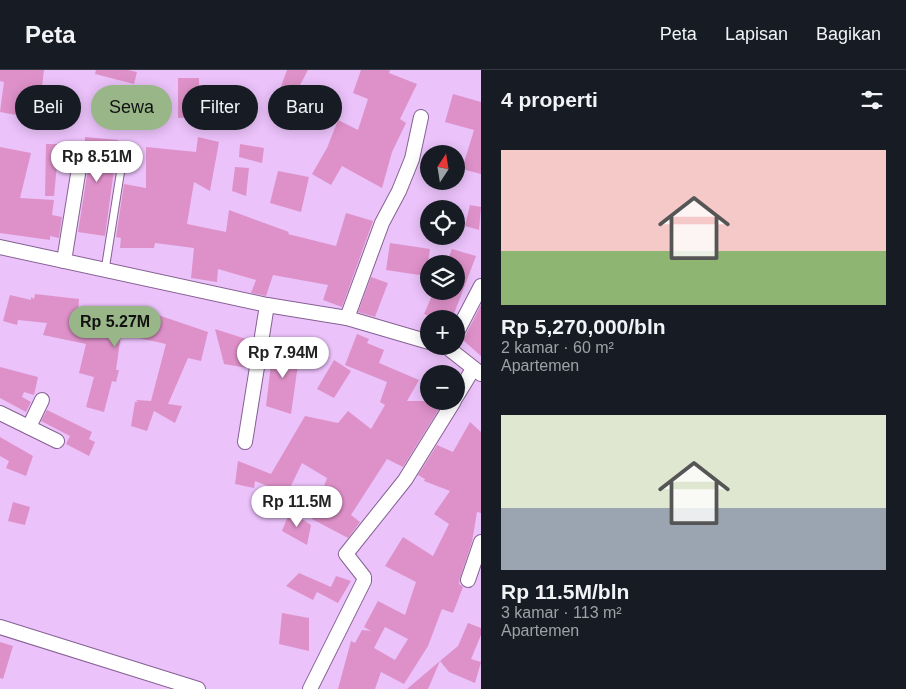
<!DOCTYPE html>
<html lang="id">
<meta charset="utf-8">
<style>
body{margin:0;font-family:Arial,sans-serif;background:#242831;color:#f1f3f6;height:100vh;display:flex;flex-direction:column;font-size:19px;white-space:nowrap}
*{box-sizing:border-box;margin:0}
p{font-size:16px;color:#9ea1a6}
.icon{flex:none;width:28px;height:28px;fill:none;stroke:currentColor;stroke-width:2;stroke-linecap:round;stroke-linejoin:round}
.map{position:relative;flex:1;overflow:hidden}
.side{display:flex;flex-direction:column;background:#171b24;width:425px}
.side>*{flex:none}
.top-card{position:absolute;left:15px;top:15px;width:390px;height:45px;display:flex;gap:10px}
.needle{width:32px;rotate:12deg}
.tools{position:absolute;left:420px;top:75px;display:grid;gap:10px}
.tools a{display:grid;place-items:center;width:45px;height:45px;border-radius:50%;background:#171b24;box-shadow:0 2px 12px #0003;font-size:25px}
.price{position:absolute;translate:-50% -42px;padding:0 11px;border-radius:18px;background:#fff;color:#222;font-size:16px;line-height:32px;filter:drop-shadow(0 1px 2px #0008)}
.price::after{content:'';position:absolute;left:50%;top:30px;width:15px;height:11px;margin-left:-8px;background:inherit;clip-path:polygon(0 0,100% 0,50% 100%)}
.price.on{background:#98b687;color:#111}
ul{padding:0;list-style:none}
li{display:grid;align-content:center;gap:10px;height:265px;padding:0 20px}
li span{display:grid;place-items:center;height:155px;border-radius:0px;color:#555}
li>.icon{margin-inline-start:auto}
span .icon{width:90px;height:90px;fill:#fffc;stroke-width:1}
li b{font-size:21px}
h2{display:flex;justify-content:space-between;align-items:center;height:60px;padding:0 20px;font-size:21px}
.pill{padding:0 18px;border-radius:22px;background:#171b24;box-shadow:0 2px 12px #0003;font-size:18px;line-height:45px}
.pill.on{background:#98b687;color:#111}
header{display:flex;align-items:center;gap:30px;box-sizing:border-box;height:70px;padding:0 25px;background:#171b24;border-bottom:1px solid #363941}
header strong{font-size:24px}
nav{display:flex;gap:28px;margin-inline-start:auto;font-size:18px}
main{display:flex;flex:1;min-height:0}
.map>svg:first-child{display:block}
</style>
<header>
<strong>Peta</strong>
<nav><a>Peta</a><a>Lapisan</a><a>Bagikan</a></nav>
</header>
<main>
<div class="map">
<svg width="481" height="619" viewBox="0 0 481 619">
<rect width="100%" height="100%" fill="#ebc2fa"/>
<g fill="#de91c9" fill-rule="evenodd">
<polygon points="0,0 44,0 38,49 0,42 4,12 0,11"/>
<polygon points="96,0 128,0 137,2 134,14 95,4"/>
<polygon points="287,0 308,0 300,15 303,16 298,29 279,22"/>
<polygon points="361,0 390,0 389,3 417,14 400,49 406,53 392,82 382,118 342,96 331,115 312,104 327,78 338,50 358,60 368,29 353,23"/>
<polygon points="178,8 199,8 199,16 219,17 217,44 199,42 199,47 178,48"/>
<polygon points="453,24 481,32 481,104 462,99 474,60 445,52"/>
<polygon points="85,67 118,70 105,166 78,162 88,99 84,91 76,90 76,75 85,75"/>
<polygon points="198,67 219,72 210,121 194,112 187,154 226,162 229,140 289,162 288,164 336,176 346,143 373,151 342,237 323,230 328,215 273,205 266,226 251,223 256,210 218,199 217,212 191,208 194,178 155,173 154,178 120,178 121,168 116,167 124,114 146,118 146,77 196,82"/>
<polygon points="46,74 59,74 54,126 45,126"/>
<polygon points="240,74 264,78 262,93 239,87"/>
<polygon points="0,77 31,83 20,128 54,130 52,145 62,147 59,168 50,166 50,170 0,163"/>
<polygon points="235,97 249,98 246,126 232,121"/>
<polygon points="278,101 309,107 301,142 270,133"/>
<polygon points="470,135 481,137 479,160 465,156"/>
<polygon points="390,173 430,179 426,206 386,200"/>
<polygon points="452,179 476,186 452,249 436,249 424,244 434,221 456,221 456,194 446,194"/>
<polygon points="371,207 388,213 375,247 358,242"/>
<polygon points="35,224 79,229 78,242 135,251 137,241 161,246 208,262 201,291 188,288 168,334 182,336 175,353 154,341 147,361 131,356 135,332 138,332 136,330 151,331 166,274 121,264 116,300 119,300 116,312 112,311 104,342 86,337 94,307 79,303 86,274 43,265 47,253 18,250 17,255 3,251 10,225 31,230 31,227 34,229"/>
<polygon points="481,235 481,286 463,270"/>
<polygon points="215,259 246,269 248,298 224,294"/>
<polygon points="357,264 369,269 367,273 384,280 379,293 419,310 407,331 444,331 403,397 387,389 351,445 360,452 348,468 312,449 327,408 302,393 287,424 255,411 254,418 235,414 238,391 271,404 305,346 338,353 348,341 371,359 385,335 380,332 387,312 345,295"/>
<polygon points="273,278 300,280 291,344 266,336"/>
<polygon points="334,290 351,301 334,328 317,319"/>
<polygon points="0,297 38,307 34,325 24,322 22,327 31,332 26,342 0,328"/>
<polygon points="47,340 92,362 89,369 95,372 89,386 66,374 70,366 41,351"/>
<path d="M 470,352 L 481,362 L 481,443 L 477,442 L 472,472 L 460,508 L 459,514 L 463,517 L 453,543 L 442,539 L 428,576 L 404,614 L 381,602 L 375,619 L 338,619 L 351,571 L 355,573 L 362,560 L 371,561 L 364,557 L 378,531 L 405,545 L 416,512 L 385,496 L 403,467 L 433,486 L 449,454 L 434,444 L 450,421 L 424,411 L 425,409 L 418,405 L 437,375 L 453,382 ZM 385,557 L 408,569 L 395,590 L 374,578 Z"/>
<polygon points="0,367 33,386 26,406 6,398 9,391 0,386"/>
<polygon points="13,432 30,437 25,455 8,451"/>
<polygon points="290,441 311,455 307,475 282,461"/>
<polygon points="299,503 331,517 336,506 351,511 338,533 317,522 313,530 286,516"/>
<polygon points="282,543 309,548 309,581 279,574"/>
<polygon points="468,553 481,558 481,565 471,589 481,592 475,613 449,602 440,591 458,576"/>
<polygon points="0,572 13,576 3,609 0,608"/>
<polygon points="440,591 428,619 407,619"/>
</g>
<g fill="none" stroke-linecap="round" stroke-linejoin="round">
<g stroke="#866193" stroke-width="9">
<polyline id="lane" points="105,200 124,80"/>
</g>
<g stroke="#866193" stroke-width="16">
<g id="street">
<polyline points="0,177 267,235 347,248 429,272"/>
<polyline points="64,191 79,98"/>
<polyline points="347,248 382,153 399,121 412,89 421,47"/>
<polyline points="456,264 481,216"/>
<polyline points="442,276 448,278 481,304"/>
<polyline points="456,327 473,299"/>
<polyline points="0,343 57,371"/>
<polyline points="29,357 42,330"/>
<polyline points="245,372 267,235"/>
<polyline points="468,510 481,472"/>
<polyline points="0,557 198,619"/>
<polyline points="310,619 364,511 364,507 346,484 405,410 454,331"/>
</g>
</g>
<use href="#lane" stroke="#fff" stroke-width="7"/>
<use href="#street" stroke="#fff" stroke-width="14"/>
</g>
</svg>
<div class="tools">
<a><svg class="needle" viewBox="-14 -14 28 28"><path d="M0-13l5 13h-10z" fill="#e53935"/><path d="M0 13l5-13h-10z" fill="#9ea1a6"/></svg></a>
<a><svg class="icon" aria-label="locate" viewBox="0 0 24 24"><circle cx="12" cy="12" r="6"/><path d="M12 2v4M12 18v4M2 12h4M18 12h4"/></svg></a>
<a><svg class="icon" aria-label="layers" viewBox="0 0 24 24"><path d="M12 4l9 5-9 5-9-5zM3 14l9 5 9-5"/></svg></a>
<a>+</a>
<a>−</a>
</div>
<b class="price" style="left:97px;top:113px">Rp 8.51M</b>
<b class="price on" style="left:115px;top:278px">Rp 5.27M</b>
<b class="price" style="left:283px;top:309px">Rp 7.94M</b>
<b class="price" style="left:297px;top:458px">Rp 11.5M</b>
<div class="top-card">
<a class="pill">Beli</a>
<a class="pill on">Sewa</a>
<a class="pill">Filter</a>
<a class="pill">Baru</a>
</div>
</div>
<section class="side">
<h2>4 properti<svg class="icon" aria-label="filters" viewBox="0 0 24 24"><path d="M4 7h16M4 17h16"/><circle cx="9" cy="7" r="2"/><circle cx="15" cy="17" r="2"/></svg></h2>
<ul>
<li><span style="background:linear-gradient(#f6c9c9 65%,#8fb573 0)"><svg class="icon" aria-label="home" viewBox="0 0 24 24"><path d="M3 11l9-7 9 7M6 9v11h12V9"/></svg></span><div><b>Rp 5,270,000/bln</b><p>2 kamar · 60 m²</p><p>Apartemen</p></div></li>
<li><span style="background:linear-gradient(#dfe7d0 60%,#9aa5b1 0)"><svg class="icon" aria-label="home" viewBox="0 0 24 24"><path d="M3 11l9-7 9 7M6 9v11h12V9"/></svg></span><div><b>Rp 11.5M/bln</b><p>3 kamar · 113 m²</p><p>Apartemen</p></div></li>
</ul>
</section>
</main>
